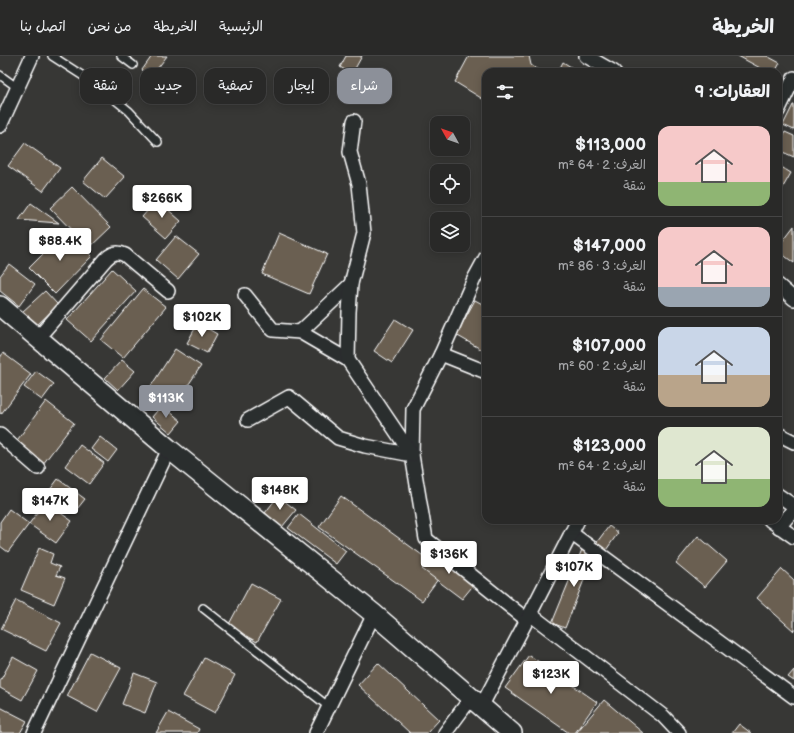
<!DOCTYPE html>
<html lang="ar">
<meta charset="utf-8">
<style>
body{margin:0;font-family:"Balsamiq Sans","Playpen Sans Arabic",sans-serif;background:#353534;color:#f1f3f6;direction:rtl;height:100vh;display:flex;flex-direction:column;font-size:15px;white-space:nowrap}
*{box-sizing:border-box;margin:0}
p{font-size:13px;color:#a5a6a8}
.icon{flex:none;width:22px;height:22px;fill:none;stroke:currentColor;stroke-width:2;stroke-linecap:round;stroke-linejoin:round}
.map{position:relative;flex:1;overflow:hidden;direction:ltr}
.details{position:absolute;left:482px;top:12px;width:300px;height:456px;display:flex;flex-direction:column;background:#292928;border-radius:12px;box-shadow:0 2px 10px #0003,0 0 0 1px #454545;direction:rtl}
.details>*{flex:none}
.hud{position:absolute;left:12px;top:12px;width:380px;height:36px;direction:rtl;display:flex;gap:8px}
.needle{width:26px;rotate:310deg}
.tools{position:absolute;left:430px;top:60px;display:grid;gap:8px}
.tools a{display:grid;place-items:center;width:40px;height:40px;border-radius:8px;background:#292928;box-shadow:0 2px 10px #0003,0 0 0 1px #454545;font-size:20px}
.price{position:absolute;translate:-50% -34px;padding:0 9px;border-radius:4px;background:#fff;color:#222;font-size:13px;line-height:26px;filter:drop-shadow(0 1px 2px #0008)}
.price::after{content:'';position:absolute;left:50%;top:24px;width:12px;height:9px;margin-left:-6px;background:inherit;clip-path:polygon(0 0,100% 0,50% 100%)}
.price.selected{background:#8c9099;color:#fff}
ul{padding:0;list-style:none}
li{display:flex;align-items:center;gap:12px;height:100px;padding:0 12px}
li+li{border-top:1px solid #454545}
li span{display:grid;place-items:center;flex:none;width:112px;height:80px;border-radius:12px;color:#555}
li>.icon{margin-inline-start:auto}
span .icon{width:48px;height:48px;fill:#fffc;stroke-width:1}
li b{font-size:17px}
h2{display:flex;justify-content:space-between;align-items:center;height:48px;padding:0 12px;font-size:17px}
.pill{padding:0 14px;border-radius:12px;background:#292928;box-shadow:0 2px 10px #0003,0 0 0 1px #454545;font-size:14px;line-height:36px}
.pill.selected{background:#8c9099;color:#fff}
header{display:flex;align-items:center;gap:24px;box-sizing:border-box;height:56px;padding:0 20px;background:#292928;border-bottom:1px solid #454545}
header strong{font-size:19px}
nav{display:flex;gap:22px;margin-inline-start:auto;font-size:14px}
.map>svg:first-child{display:block}
</style>
<header>
<strong>الخريطة</strong>
<nav><a>الرئيسية</a><a>الخريطة</a><a>من نحن</a><a>اتصل بنا</a></nav>
</header>
<div class="map">
<svg width="794" height="677" viewBox="0 0 794 677">
<rect width="100%" height="100%" fill="#373735"/>
<filter id="ink" filterUnits="userSpaceOnUse"><feTurbulence type="fractalNoise" baseFrequency=".025" numOctaves="2"/><feDisplacementMap in="SourceGraphic" scale="8" xChannelSelector="R" yChannelSelector="G"/><feConvolveMatrix kernelMatrix="1 2 1 2 8 2 1 2 1" color-interpolation-filters="sRGB"/></filter>
<g filter="url(#ink)">
<g fill="#6a5f51" stroke="#fff">
<polygon points="152,0 167,0 151,21 142,14"/>
<polygon points="346,0 362,0 352,18 340,11"/>
<polygon points="469,0 529,0 531,9 541,16 486,16 486,45 455,26"/>
<polygon points="738,0 767,0 780,7 775,16 761,16 762,13"/>
<polygon points="563,6 579,16 558,16"/>
<polygon points="793,49 794,49 794,74 783,69"/>
<polygon points="785,76 794,80 794,101 778,94 778,91"/>
<polygon points="25,87 60,112 43,135 8,110"/>
<polygon points="102,102 125,121 105,143 83,125"/>
<polygon points="778,109 791,117 778,140"/>
<polygon points="72,131 111,171 89,192 50,152"/>
<polygon points="157,144 181,165 166,182 142,161"/>
<polygon points="31,147 59,167 19,164"/>
<polygon points="794,170 794,207 778,195 778,191"/>
<polygon points="66,175 92,200 55,238 29,212"/>
<polygon points="279,177 327,198 309,238 262,218"/>
<polygon points="176,180 199,198 178,223 156,204"/>
<polygon points="9,208 35,228 19,250 0,235 0,220"/>
<polygon points="112,213 136,235 91,285 67,264"/>
<polygon points="143,233 166,251 123,302 101,284"/>
<polygon points="45,235 58,249 35,271 22,256"/>
<polygon points="475,244 486,250 486,296 456,279"/>
<polygon points="395,263 413,274 392,307 374,295"/>
<polygon points="198,267 217,278 207,297 187,287"/>
<polygon points="175,293 201,310 174,350 149,333"/>
<polygon points="3,297 31,318 1,358 0,357 0,302"/>
<polygon points="122,304 135,315 118,334 105,322"/>
<polygon points="36,315 54,328 42,344 24,331"/>
<polygon points="46,345 74,367 43,408 15,387"/>
<polygon points="162,349 181,365 171,377 152,361"/>
<polygon points="100,381 117,394 108,406 91,393"/>
<polygon points="80,389 104,407 89,428 65,410"/>
<polygon points="58,423 85,443 74,457 47,438"/>
<polygon points="278,440 296,454 282,471 265,457"/>
<polygon points="341,440 444,515 422,545 319,471"/>
<polygon points="45,446 72,465 56,487 29,468"/>
<polygon points="9,453 29,468 8,496 0,490 0,466"/>
<polygon points="299,458 346,495 336,508 288,472"/>
<polygon points="609,470 618,477 604,497 594,490"/>
<polygon points="698,480 727,505 705,531 676,507"/>
<polygon points="583,491 595,496 565,572 552,567"/>
<polygon points="39,492 53,498 50,507 60,511 56,519 65,522 54,548 21,534"/>
<polygon points="440,495 476,526 462,543 422,513"/>
<polygon points="782,513 794,524 794,575 757,542"/>
<polygon points="251,527 281,543 257,586 228,570"/>
<polygon points="16,544 61,567 46,595 1,573"/>
<polygon points="90,596 121,612 97,656 67,640"/>
<polygon points="529,599 597,646 575,677 569,677 505,632"/>
<polygon points="13,601 38,615 22,644 0,632 0,625"/>
<polygon points="204,602 235,619 215,657 183,640"/>
<polygon points="378,607 439,664 427,677 410,677 358,629"/>
<polygon points="794,614 794,625 788,621"/>
<polygon points="134,617 157,626 145,657 122,648"/>
<polygon points="604,644 643,677 576,677"/>
<polygon points="0,651 27,665 20,677 0,677"/>
<polygon points="168,656 199,673 197,677 156,677"/>
<polygon points="739,668 751,677 732,677"/>
</g>
<g fill="none" stroke-linecap="round" stroke-linejoin="round">
<g stroke="#fff" stroke-width="10">
<g id="service">
<polyline points="52,0 97,29 129,55 158,86"/>
<polyline points="121,0 133,9"/>
<polyline points="0,19 18,32"/>
<polyline points="203,552 329,651"/>
</g>
</g>
<g stroke="#fff" stroke-width="16">
<g id="minor">
<polyline points="586,0 614,16"/>
<polyline points="778,55 794,22"/>
<polyline points="0,70 32,0"/>
<polyline points="486,201 474,223 441,298 413,353 412,399 426,483 527,564"/>
<polyline points="778,229 794,243"/>
<polyline points="245,239 273,274 300,276 348,304"/>
<polyline points="300,276 351,228"/>
<path d="M 37,283 L 106,203 C 112,197 117,195 125,199 L 168,235"/>
<polyline points="441,298 486,316"/>
<polyline points="248,364 289,341 338,382 365,390 412,399 348,304 349,256 351,228 364,177 359,128 350,96 354,65"/>
<polyline points="778,378 794,386"/>
<polyline points="0,379 38,412"/>
<polyline points="778,439 794,450"/>
<polyline points="770,464 794,481"/>
<polyline points="779,471 794,453"/>
<polyline points="571,477 794,641"/>
<polyline points="530,558 663,660 679,677"/>
<polyline points="481,651 530,558 578,464"/>
<polyline points="34,677 169,393"/>
<polyline points="316,677 374,558"/>
<polyline points="445,677 471,642"/>
</g>
</g>
<g stroke="#fff" stroke-width="22">
<polyline id="secondary" points="0,250 169,393 374,558 512,677"/>
</g>
<use href="#service" stroke="#2a2d2e" stroke-width="7"/>
<use href="#minor" stroke="#2a2d2e" stroke-width="13"/>
<use href="#secondary" stroke="#2a2d2e" stroke-width="19"/>
</g>
</g>
</svg>
<div class="tools">
<a><svg class="needle" viewBox="-14 -14 28 28"><path d="M0-13l5 13h-10z" fill="#e53935"/><path d="M0 13l5-13h-10z" fill="#a5a6a8"/></svg></a>
<a><svg class="icon" aria-label="locate" viewBox="0 0 24 24"><circle cx="12" cy="12" r="6"/><path d="M12 2v4M12 18v4M2 12h4M18 12h4"/></svg></a>
<a><svg class="icon" aria-label="layers" viewBox="0 0 24 24"><path d="M12 4l9 5-9 5-9-5zM3 14l9 5 9-5"/></svg></a>
</div>
<b class="price" style="left:162px;top:163px">$266K</b>
<b class="price" style="left:60px;top:206px">$88.4K</b>
<b class="price" style="left:202px;top:282px">$102K</b>
<b class="price selected" style="left:166px;top:363px">$113K</b>
<b class="price" style="left:280px;top:455px">$148K</b>
<b class="price" style="left:50px;top:466px">$147K</b>
<b class="price" style="left:449px;top:519px">$136K</b>
<b class="price" style="left:574px;top:532px">$107K</b>
<b class="price" style="left:551px;top:639px">$123K</b>
<div class="hud">
<a class="pill selected">شراء</a>
<a class="pill">إيجار</a>
<a class="pill">تصفية</a>
<a class="pill">جديد</a>
<a class="pill">شقة</a>
</div>
<section class="details">
<h2>العقارات: 9<svg class="icon" aria-label="filters" viewBox="0 0 24 24"><path d="M4 7h16M4 17h16"/><circle cx="9" cy="7" r="2"/><circle cx="15" cy="17" r="2"/></svg></h2>
<ul>
<li><span style="background:linear-gradient(#f6c9c9 70%,#8fb573 0)"><svg class="icon" aria-label="home" viewBox="0 0 24 24"><path d="M3 11l9-7 9 7M6 9v11h12V9"/></svg></span><div><b>$113,000</b><p>الغرف: 2 · 64 m²</p><p>شقة</p></div></li>
<li><span style="background:linear-gradient(#f6c9c9 75%,#9aa5b1 0)"><svg class="icon" aria-label="home" viewBox="0 0 24 24"><path d="M3 11l9-7 9 7M6 9v11h12V9"/></svg></span><div><b>$147,000</b><p>الغرف: 3 · 86 m²</p><p>شقة</p></div></li>
<li><span style="background:linear-gradient(#c9d6e8 60%,#b9a48a 0)"><svg class="icon" aria-label="home" viewBox="0 0 24 24"><path d="M3 11l9-7 9 7M6 9v11h12V9"/></svg></span><div><b>$107,000</b><p>الغرف: 2 · 60 m²</p><p>شقة</p></div></li>
<li><span style="background:linear-gradient(#dfe7d0 65%,#8fb573 0)"><svg class="icon" aria-label="home" viewBox="0 0 24 24"><path d="M3 11l9-7 9 7M6 9v11h12V9"/></svg></span><div><b>$123,000</b><p>الغرف: 2 · 64 m²</p><p>شقة</p></div></li>
</ul>
</section>
</div>
